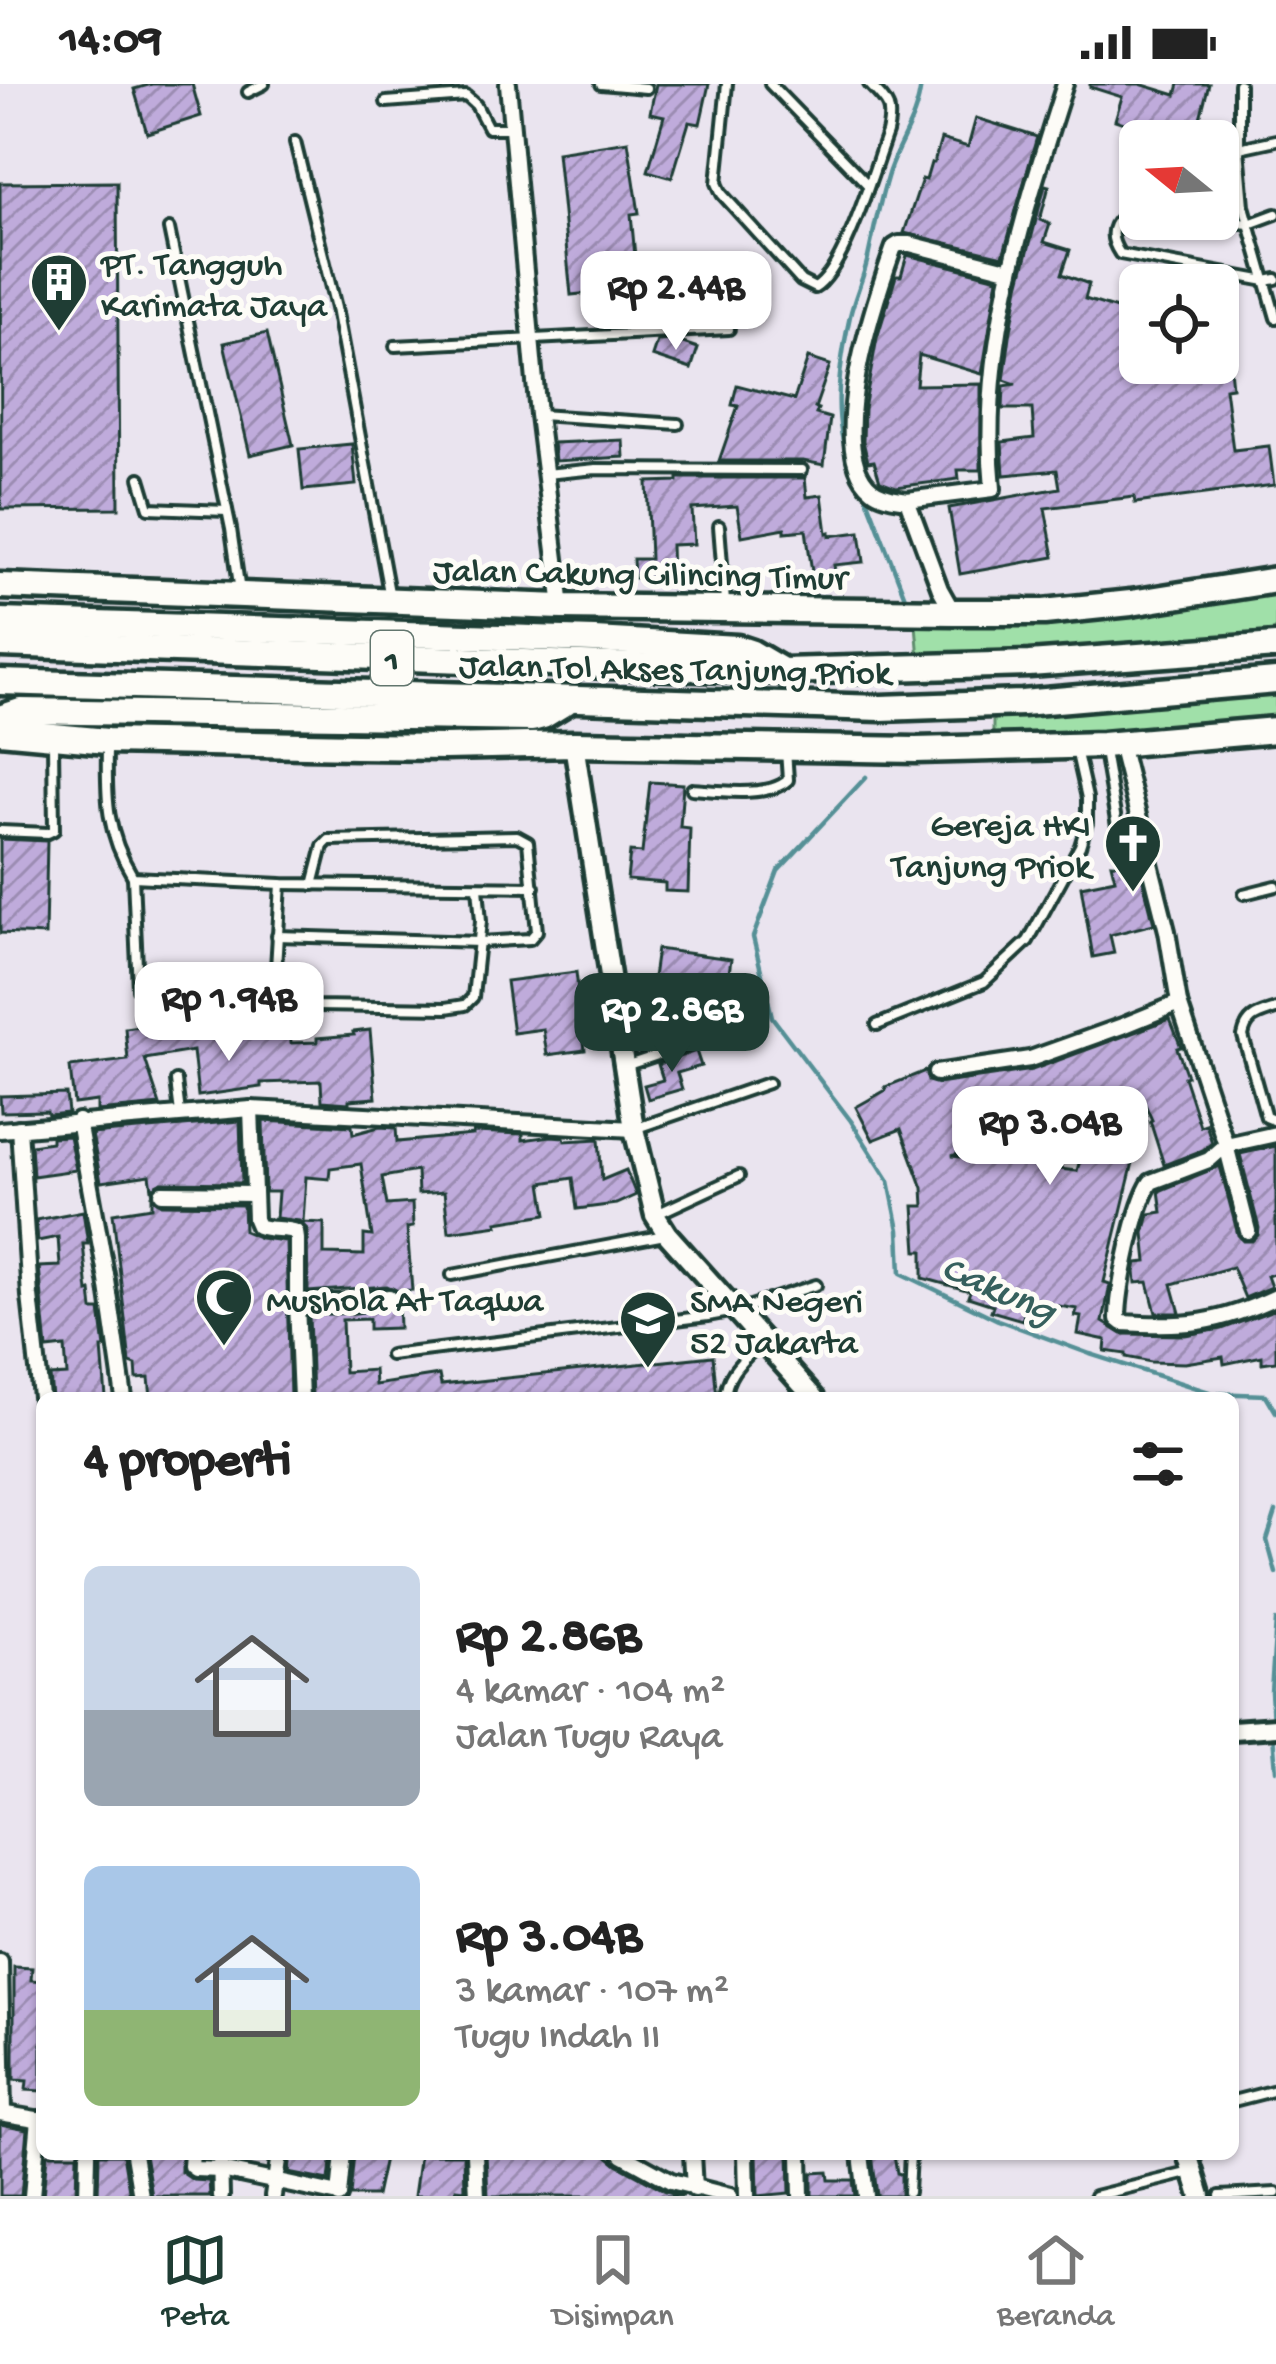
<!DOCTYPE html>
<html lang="id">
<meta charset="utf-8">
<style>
body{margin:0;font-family:"Gochi Hand",sans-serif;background:#f2f2f2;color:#222;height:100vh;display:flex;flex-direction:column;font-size:45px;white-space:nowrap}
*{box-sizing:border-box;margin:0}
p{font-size:39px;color:#767676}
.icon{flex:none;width:66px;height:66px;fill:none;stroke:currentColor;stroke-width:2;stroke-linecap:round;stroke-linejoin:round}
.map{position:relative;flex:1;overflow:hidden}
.panel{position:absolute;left:36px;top:1308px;width:1203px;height:768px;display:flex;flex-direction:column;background:#fff;border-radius:18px;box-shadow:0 3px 9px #0004}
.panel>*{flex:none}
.needle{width:78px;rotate:288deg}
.controls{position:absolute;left:1119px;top:36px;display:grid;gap:24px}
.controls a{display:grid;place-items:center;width:120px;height:120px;border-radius:18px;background:#fff;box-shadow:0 3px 9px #0004;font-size:60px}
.price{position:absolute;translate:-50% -102px;padding:0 27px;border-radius:24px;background:#fff;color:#222;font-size:39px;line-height:78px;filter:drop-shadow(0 3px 6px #0008)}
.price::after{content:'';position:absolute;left:50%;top:72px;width:36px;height:27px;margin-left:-18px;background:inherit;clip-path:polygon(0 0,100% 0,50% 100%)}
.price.active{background:#1f3d34;color:#fff}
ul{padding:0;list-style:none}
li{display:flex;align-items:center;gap:36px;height:300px;padding:0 48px}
li span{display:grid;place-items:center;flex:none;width:336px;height:240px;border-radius:18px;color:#555}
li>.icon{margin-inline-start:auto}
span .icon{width:144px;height:144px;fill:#fffc;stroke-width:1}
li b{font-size:51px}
h2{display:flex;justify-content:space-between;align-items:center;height:144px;padding:0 48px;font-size:51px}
.status{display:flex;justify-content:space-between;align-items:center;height:84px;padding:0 60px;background:#fff;direction:ltr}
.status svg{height:33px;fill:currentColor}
.tabs{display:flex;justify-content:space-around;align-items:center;height:168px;border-top:3px solid #e0e0e0;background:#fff;font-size:33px;color:#767676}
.tabs a{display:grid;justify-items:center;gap:6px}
.tabs .active{color:#1f3d34}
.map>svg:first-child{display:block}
</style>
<div class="status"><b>14:09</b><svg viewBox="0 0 49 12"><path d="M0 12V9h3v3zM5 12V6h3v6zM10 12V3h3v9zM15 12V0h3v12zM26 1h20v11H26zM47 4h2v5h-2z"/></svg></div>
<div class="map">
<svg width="1276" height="2112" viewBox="0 0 1276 2112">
<defs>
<pattern id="building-hatch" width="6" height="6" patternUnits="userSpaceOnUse" patternTransform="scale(3)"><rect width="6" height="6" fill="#bfabdb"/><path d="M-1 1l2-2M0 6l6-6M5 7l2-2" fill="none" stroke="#9b8cb2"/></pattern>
</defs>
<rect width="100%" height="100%" fill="#eae4ef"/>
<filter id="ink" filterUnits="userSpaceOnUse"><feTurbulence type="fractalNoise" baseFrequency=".00833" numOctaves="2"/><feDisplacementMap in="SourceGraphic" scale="24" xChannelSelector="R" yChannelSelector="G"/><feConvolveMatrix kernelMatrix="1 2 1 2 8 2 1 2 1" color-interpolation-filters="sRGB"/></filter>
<g filter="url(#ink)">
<g fill="#a0e0a9" stroke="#608e6e" stroke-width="3">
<polygon points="1276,496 1276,562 919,574 916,541 912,529"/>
<polygon points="1276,596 1276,646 993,664 993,620"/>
</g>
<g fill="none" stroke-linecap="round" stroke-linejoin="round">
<g stroke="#559096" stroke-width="4.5">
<path d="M 851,379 C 830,336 840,278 850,232 C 855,211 865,191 869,169 C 875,142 880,115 889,87 C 900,55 917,37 921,0"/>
<polyline points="864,406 907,518"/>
<polyline points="866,693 778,787 753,853 772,933 851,1037 889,1097 899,1146 901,1189 998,1236 1090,1270 1212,1309 1266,1311 1276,1328"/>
<polyline points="1276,1428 1267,1456 1276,1489"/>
<polyline points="1273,1639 1271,1608 1276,1537"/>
<polyline points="1273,1650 1276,1686"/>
</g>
</g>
<g fill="url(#building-hatch)" stroke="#1f3d34" stroke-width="3" fill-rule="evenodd">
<polygon points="152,0 192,0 201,32 147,49 134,5"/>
<polygon points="656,0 709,0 700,40 689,38 672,94 648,87 664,32 650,29"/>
<polygon points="1090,0 1140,0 1176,11 1179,0 1209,0 1194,57 1140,57 1140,64 1124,59 1130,41 1115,36 1122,13 1090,3"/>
<polygon points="976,34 1037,53 1003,172 904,149 922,95 926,96 931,79 934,79 941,55 968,63"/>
<polygon points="628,57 639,129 631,130 638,204 571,211 557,68"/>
<polygon points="117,98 119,424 1,425 0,99"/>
<polygon points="1045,101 1049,102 1040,136 1050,140 1044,158 1070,166 1062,190 1089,200 1085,215 1126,228 1124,234 1140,237 1140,279 1159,279 1157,285 1199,283 1199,290 1230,285 1232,303 1225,304 1233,366 1269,362 1274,401 1135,419 1134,413 1045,424 1054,473 960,490 949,424 1060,404 1057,386 1004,391 1002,358 1034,354 1032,325 1003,325 1004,302 1016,300 1004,296 1010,252 1019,202"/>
<polygon points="907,171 998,194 982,290 919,271 916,301 981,300 981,386 958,386 959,395 896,403 880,397 874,377 868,378 863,357 864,325 877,254 896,192 901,192"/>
<polygon points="267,249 293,361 250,371 224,259"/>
<polygon points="674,256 698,264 691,285 652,272 657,257"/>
<polygon points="808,274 830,281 815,324 818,325 816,330 830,334 824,381 803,377 719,377 738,322 732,321 737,301 794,316"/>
<polygon points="623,356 624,373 555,377 553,359"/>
<polygon points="352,360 356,401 303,406 299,365"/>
<polygon points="678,394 805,394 807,413 822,411 827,449 830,448 830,452 860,448 864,478 834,481 837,499 814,502 806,446 785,448 785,444 742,452 737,422 692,425 694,460 671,461 672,492 634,494 633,475 650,475 647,398 678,397"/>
<polygon points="650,698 683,700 680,743 690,744 688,808 665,807 665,799 627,796 630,768 642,769"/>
<polygon points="0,755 47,757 45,851 0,849"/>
<polygon points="1137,773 1154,840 1110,851 1114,869 1093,873 1081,802 1115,795 1111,779 1125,780"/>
<polygon points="657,865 731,875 723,931 685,925 690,951 653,964 650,952 642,954 639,938 647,937"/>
<polygon points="576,888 585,966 547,971 543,945 513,949 506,897"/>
<polygon points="185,935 186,949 222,943 265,946 265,948 290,947 291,959 317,958 317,954 354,951 353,948 370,946 376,1014 349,1016 349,1019 322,1017 321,997 261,999 261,1003 198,1012 193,967 145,975 160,1021 97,1027 97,1017 74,1020 70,983 128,976 125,944"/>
<polygon points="1170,935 1181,963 1177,964 1187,992 1184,993 1200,1042 1206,1040 1212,1059 1203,1066 1164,1081 1150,1037 1152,1036 1140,1009 1028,1050 1022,1032 985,1041 991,1057 952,1072 1077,1087 1090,1038 1106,1042 1101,1060 1136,1066 1104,1198 1110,1200 1103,1238 1122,1250 1185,1251 1222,1245 1276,1225 1276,1277 1262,1279 1262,1272 1224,1280 1223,1273 1185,1279 1151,1278 1126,1273 1126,1270 1105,1267 1106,1256 1078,1250 1081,1233 1075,1232 1077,1225 1028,1217 1022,1236 991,1227 993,1221 968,1213 970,1207 923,1194 923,1167 917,1167 914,1122 924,1122 923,1104 901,1045 873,1056 856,1023 886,1006 885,1003 925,987 928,997 938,1000 1032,986"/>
<polygon points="696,967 701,982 677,989 682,1005 648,1015 644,1001 663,996 658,980"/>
<polygon points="66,1010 68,1029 48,1031 47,1027 1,1028 0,1012"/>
<polygon points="240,1037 242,1099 162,1098 152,1105 150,1091 101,1098 92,1050"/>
<path d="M 263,1037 L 352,1042 L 353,1050 L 379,1043 L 396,1044 L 397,1058 L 473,1051 L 473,1048 L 523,1050 L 523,1056 L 551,1052 L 564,1053 L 565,1057 L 599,1055 L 602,1096 L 626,1086 L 636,1111 L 616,1120 L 577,1125 L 573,1094 L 542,1099 L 547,1130 L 497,1138 L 498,1141 L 449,1148 L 444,1108 L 418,1110 L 417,1087 L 382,1093 L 387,1121 L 412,1119 L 413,1143 L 407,1144 L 412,1206 L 398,1207 L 387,1202 L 308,1208 L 307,1145 L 299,1137 L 276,1134 L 278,1108 L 265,1108 ZM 361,1080 L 372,1152 L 364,1151 L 364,1171 L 324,1170 L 324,1139 L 303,1138 L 306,1093 L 329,1095 L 330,1084 Z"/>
<polygon points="69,1052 76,1086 33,1092 31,1061 51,1058 51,1053"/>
<polygon points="1276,1062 1276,1189 1267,1192 1271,1203 1245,1214 1232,1183 1172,1200 1180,1229 1156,1229 1148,1198 1136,1199 1135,1188 1137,1179 1147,1178 1144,1149 1149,1130 1162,1128 1159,1107 1220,1082 1238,1151 1244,1157 1252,1157 1258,1151 1259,1144 1240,1070"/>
<polygon points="152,1113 162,1120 243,1121 244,1147 260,1154 286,1157 290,1314 202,1314 202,1311 151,1314 149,1294 137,1295 136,1281 130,1279 113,1129 152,1123"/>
<polygon points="83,1127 88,1160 83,1160 88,1208 91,1207 93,1226 100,1226 105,1264 102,1264 106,1314 52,1314 50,1292 67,1291 65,1263 47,1265 39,1183 60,1182 58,1153 38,1157 36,1136"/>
<polygon points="398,1219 399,1244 369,1245 369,1235 342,1236 344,1288 374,1286 375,1301 439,1291 441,1301 713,1272 717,1314 312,1314 309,1231 356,1229 391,1224"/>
<polygon points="14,1883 32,1884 31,1896 42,1897 42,2007 26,2006 27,1997 14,1996"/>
<polygon points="0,2040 27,2045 21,2112 0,2112"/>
<polygon points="47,2070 77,2070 76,2112 43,2112"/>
<polygon points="99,2070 123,2070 130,2112 98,2112"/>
<polygon points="145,2070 181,2070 181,2088 193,2096 209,2097 210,2112 152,2112"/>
<polygon points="290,2070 332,2070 329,2097 288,2089"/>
<polygon points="354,2070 385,2070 376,2112 350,2112"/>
<polygon points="420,2070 464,2070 465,2106 456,2105 455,2112 414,2112"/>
<polygon points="486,2070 605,2070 617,2080 666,2107 684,2112 488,2112"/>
<polygon points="757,2070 789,2070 790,2109 758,2112"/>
<polygon points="872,2070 894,2070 897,2089 901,2090 901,2112 877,2112"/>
<polygon points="828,2088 829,2096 853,2096 855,2112 812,2112 812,2089"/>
</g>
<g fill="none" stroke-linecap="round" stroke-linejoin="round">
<g stroke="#1f3d34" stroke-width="16">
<g id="service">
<polyline points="601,0 646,4"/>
<path d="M 727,0 L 717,99 L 722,110 L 801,197 L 815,204 C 845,186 874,84 887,49 C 893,22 888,19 869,0"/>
<polyline points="770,0 868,101"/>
<polyline points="1239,0 1239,64"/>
<polyline points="248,8 264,0"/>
<polyline points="386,18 466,12 476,21 488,44 510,44"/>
<polyline points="1276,56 1239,64 1244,122 1276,234"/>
<polyline points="295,58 336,224 390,514"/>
<path d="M 1140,129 C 1114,130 1105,148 1120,170 L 1266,197 L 1276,195"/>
<polyline points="1199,135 1249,140 1276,130"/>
<polyline points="169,145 231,445 240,508"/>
<polyline points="395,262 729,245"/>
<polyline points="539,331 678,340"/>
<polyline points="546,390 596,385 802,386"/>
<polyline points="140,394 149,424 227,427"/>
<polyline points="719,442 725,518"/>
<path d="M 107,664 C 106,715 106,748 133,793 L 281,800 L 534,803"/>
<polyline points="1104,667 1122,772"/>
<path d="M 692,705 C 718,707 768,714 788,696 L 786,666"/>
<polyline points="0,747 48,749 54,746 53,658"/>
<polyline points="133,793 138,905"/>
<polyline points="281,800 276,884 287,904 315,922 446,924 465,921 473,913 481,837 478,803"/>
<polyline points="1244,810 1276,802"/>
<polyline points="277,852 480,858 530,855 537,847 528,758 517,752 329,756 323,762 313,801"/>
<path d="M 1276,925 C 1258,931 1247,932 1243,952 L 1266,1033 L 1276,1037"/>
<polyline points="877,941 984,898 1028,857 1080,762 1087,739 1087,714 1076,665"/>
<polyline points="625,982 702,956"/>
<polyline points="176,997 180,1029"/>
<polyline points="634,1045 768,999"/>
<polyline points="657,1130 739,1092"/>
<polyline points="452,1191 665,1151"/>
<polyline points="390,1271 708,1232 735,1227 816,1201"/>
<path d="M 725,1314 C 726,1288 745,1275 762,1257"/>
<polyline points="1233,2017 1276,2006"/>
<polyline points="908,2108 910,2070"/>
<polyline points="1095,2112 1192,2088"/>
<polyline points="1220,2112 1276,2109"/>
</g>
</g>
<g stroke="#1f3d34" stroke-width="22">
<g id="minor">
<polyline points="508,0 538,331 562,523"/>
<path d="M 907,416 L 993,405 C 979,265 1023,132 1065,0"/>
<path d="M 953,528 L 940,505 L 907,416 C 896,414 881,413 872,405 C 823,366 876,213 894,163 L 899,160 L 910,160 L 1011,186"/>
<polyline points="1120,660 1167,847 1179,919 1226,1061 1248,1147"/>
<polyline points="936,989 1030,975 1125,941 1179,919"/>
<path d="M 251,1025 L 255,1135 L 258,1142 C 271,1147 283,1143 296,1148 L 297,1155 L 297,1220 L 301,1314"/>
<polyline points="78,1037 107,1196 124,1314"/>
<polyline points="19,1044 30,1212 42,1322"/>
<polyline points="0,1046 251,1025 634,1045"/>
<path d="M 1226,1061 L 1209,1076 L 1151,1098 C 1135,1121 1118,1206 1118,1235 L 1123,1239 C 1186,1243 1218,1240 1276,1213"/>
<polyline points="1226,1061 1276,1050"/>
<polyline points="162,1109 254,1110"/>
<polyline points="297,1220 354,1218 389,1213"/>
<polyline points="0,1878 3,2029"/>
<polyline points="0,2029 42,2036"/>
<polyline points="134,2070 141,2112"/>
<polyline points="192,2070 191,2082 195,2085 221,2086 339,2111"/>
<polyline points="220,2070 221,2112"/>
<polyline points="475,2070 477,2112"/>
<polyline points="622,2070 671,2097 730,2112"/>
<polyline points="692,2070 694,2105"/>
<polyline points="746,2070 747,2112"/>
<polyline points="800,2070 801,2112"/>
<polyline points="861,2070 866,2112"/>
<polyline points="32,2112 39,2035"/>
<polyline points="87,2112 88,2070"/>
<polyline points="273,2112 279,2070"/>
<polyline points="339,2112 343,2070"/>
</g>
</g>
<g stroke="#1f3d34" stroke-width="26">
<polyline id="tertiary" points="1233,1646 1276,1643"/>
</g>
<g stroke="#1f3d34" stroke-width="27">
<g id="secondary">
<polyline points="574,660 634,1045 655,1131 667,1150 814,1314"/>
<polyline points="1188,2070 1201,2112"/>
</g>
</g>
<g stroke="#1f3d34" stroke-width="33">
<g id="trunk">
<polyline points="0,502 562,523 953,528 1044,528 1131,519 1276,496"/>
<polyline points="0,647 107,657 356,662 445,663 574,660 916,666 1103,661 1276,646"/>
</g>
</g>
<g stroke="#1f3d34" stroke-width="33">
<g id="motorway">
<polyline points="0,537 594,556 737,564 752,569 781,586"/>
<polyline points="0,560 783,587 1029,580 1276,562"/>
<polyline points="0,598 881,624 1022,619 1276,597"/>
<polyline points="0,634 21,627 532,635 543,632 566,618"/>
</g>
</g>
<use href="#service" stroke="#fdfcf7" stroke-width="8"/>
<use href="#minor" stroke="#fdfcf7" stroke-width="14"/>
<use href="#tertiary" stroke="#fdfcf7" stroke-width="16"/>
<use href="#secondary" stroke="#fdfcf7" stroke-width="18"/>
<use href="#trunk" stroke="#fdfcf7" stroke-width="24"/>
<use href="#motorway" stroke="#fdfcf7" stroke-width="24"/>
</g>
</g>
<defs>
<g id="building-pin" transform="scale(3)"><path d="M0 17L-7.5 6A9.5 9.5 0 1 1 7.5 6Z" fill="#1f3d34" stroke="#fdfcf7"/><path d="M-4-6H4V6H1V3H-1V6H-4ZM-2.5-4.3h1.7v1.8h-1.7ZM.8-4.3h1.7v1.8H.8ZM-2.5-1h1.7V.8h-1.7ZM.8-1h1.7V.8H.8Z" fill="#fff"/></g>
<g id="church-pin" transform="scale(3)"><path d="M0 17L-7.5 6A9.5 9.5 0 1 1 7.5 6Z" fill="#1f3d34" stroke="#fdfcf7"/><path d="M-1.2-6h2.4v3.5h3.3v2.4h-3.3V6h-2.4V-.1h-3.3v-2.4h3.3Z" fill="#fff"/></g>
<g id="mosque-pin" transform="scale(3)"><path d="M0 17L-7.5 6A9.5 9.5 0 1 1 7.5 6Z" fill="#1f3d34" stroke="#fdfcf7"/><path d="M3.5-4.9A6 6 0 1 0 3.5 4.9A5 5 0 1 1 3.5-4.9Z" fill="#fff"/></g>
<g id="school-pin" transform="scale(3)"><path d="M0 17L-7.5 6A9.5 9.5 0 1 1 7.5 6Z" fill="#1f3d34" stroke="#fdfcf7"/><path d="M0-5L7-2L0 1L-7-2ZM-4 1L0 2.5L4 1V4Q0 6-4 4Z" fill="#fff"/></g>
</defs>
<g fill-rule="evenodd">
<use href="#building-pin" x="59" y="198"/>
<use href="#church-pin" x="1133" y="759"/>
<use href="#mosque-pin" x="224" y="1213"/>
<use href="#school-pin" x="648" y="1235"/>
</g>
<g text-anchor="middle" stroke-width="10" stroke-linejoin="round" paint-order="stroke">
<rect fill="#fdfcf7" stroke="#62766e" stroke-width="3" x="371" y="547" width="42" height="54" rx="9"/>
<g font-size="33" font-weight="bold" fill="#1f3d34">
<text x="392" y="586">1</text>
</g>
<g font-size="36" fill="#1f3d34" stroke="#fdfcf7" text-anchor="start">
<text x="101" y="190">PT. Tangguh<tspan x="101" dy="41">Karimata Jaya</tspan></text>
<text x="1091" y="751" text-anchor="end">Gereja HKI<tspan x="1091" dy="41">Tanjung Priok</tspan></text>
<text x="266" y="1226">Mushola At Taqwa</text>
<text x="690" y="1227">SMA Negeri<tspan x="690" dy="41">52 Jakarta</tspan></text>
</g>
<g font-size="36" fill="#1f3d34" stroke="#fdfcf7">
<text transform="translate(640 487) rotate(1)" y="13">Jalan Cakung Cilincing Timur</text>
<text transform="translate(675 582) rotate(1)" y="13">Jalan Tol Akses Tanjung Priok</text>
</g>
<g font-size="39" font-style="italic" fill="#36605d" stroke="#fdfcf7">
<text transform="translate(1000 1202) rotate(23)" y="14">Cakung</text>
</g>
</g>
</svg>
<div class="controls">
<a><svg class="needle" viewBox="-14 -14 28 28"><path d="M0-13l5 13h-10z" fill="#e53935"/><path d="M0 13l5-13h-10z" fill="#767676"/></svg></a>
<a><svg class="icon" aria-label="locate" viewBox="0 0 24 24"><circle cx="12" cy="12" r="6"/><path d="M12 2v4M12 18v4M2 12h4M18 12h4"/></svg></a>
</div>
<b class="price" style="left:676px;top:269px">Rp 2.44B</b>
<b class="price" style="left:229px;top:980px">Rp 1.94B</b>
<b class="price active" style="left:672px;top:991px">Rp 2.86B</b>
<b class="price" style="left:1050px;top:1104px">Rp 3.04B</b>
<section class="panel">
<h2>4 properti<svg class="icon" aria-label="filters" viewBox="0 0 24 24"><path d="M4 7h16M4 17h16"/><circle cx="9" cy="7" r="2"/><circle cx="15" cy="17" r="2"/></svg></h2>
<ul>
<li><span style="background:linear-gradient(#c9d6e8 60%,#9aa5b1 0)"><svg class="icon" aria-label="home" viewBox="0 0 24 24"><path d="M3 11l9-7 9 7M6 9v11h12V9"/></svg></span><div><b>Rp 2.86B</b><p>4 kamar · 104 m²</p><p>Jalan Tugu Raya</p></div></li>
<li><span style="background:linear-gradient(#a9c7e8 60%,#8fb573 0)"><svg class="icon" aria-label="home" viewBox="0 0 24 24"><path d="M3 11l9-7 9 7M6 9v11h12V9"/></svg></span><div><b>Rp 3.04B</b><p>3 kamar · 107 m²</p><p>Tugu Indah II</p></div></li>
</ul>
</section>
</div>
<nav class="tabs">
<a class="active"><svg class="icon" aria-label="map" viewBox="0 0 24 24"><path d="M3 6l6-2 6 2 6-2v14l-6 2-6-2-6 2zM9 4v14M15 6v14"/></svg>Peta</a>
<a><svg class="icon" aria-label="saved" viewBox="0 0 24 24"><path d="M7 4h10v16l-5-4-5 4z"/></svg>Disimpan</a>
<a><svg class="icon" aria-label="home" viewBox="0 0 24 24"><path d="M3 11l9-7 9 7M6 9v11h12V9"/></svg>Beranda</a>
</nav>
